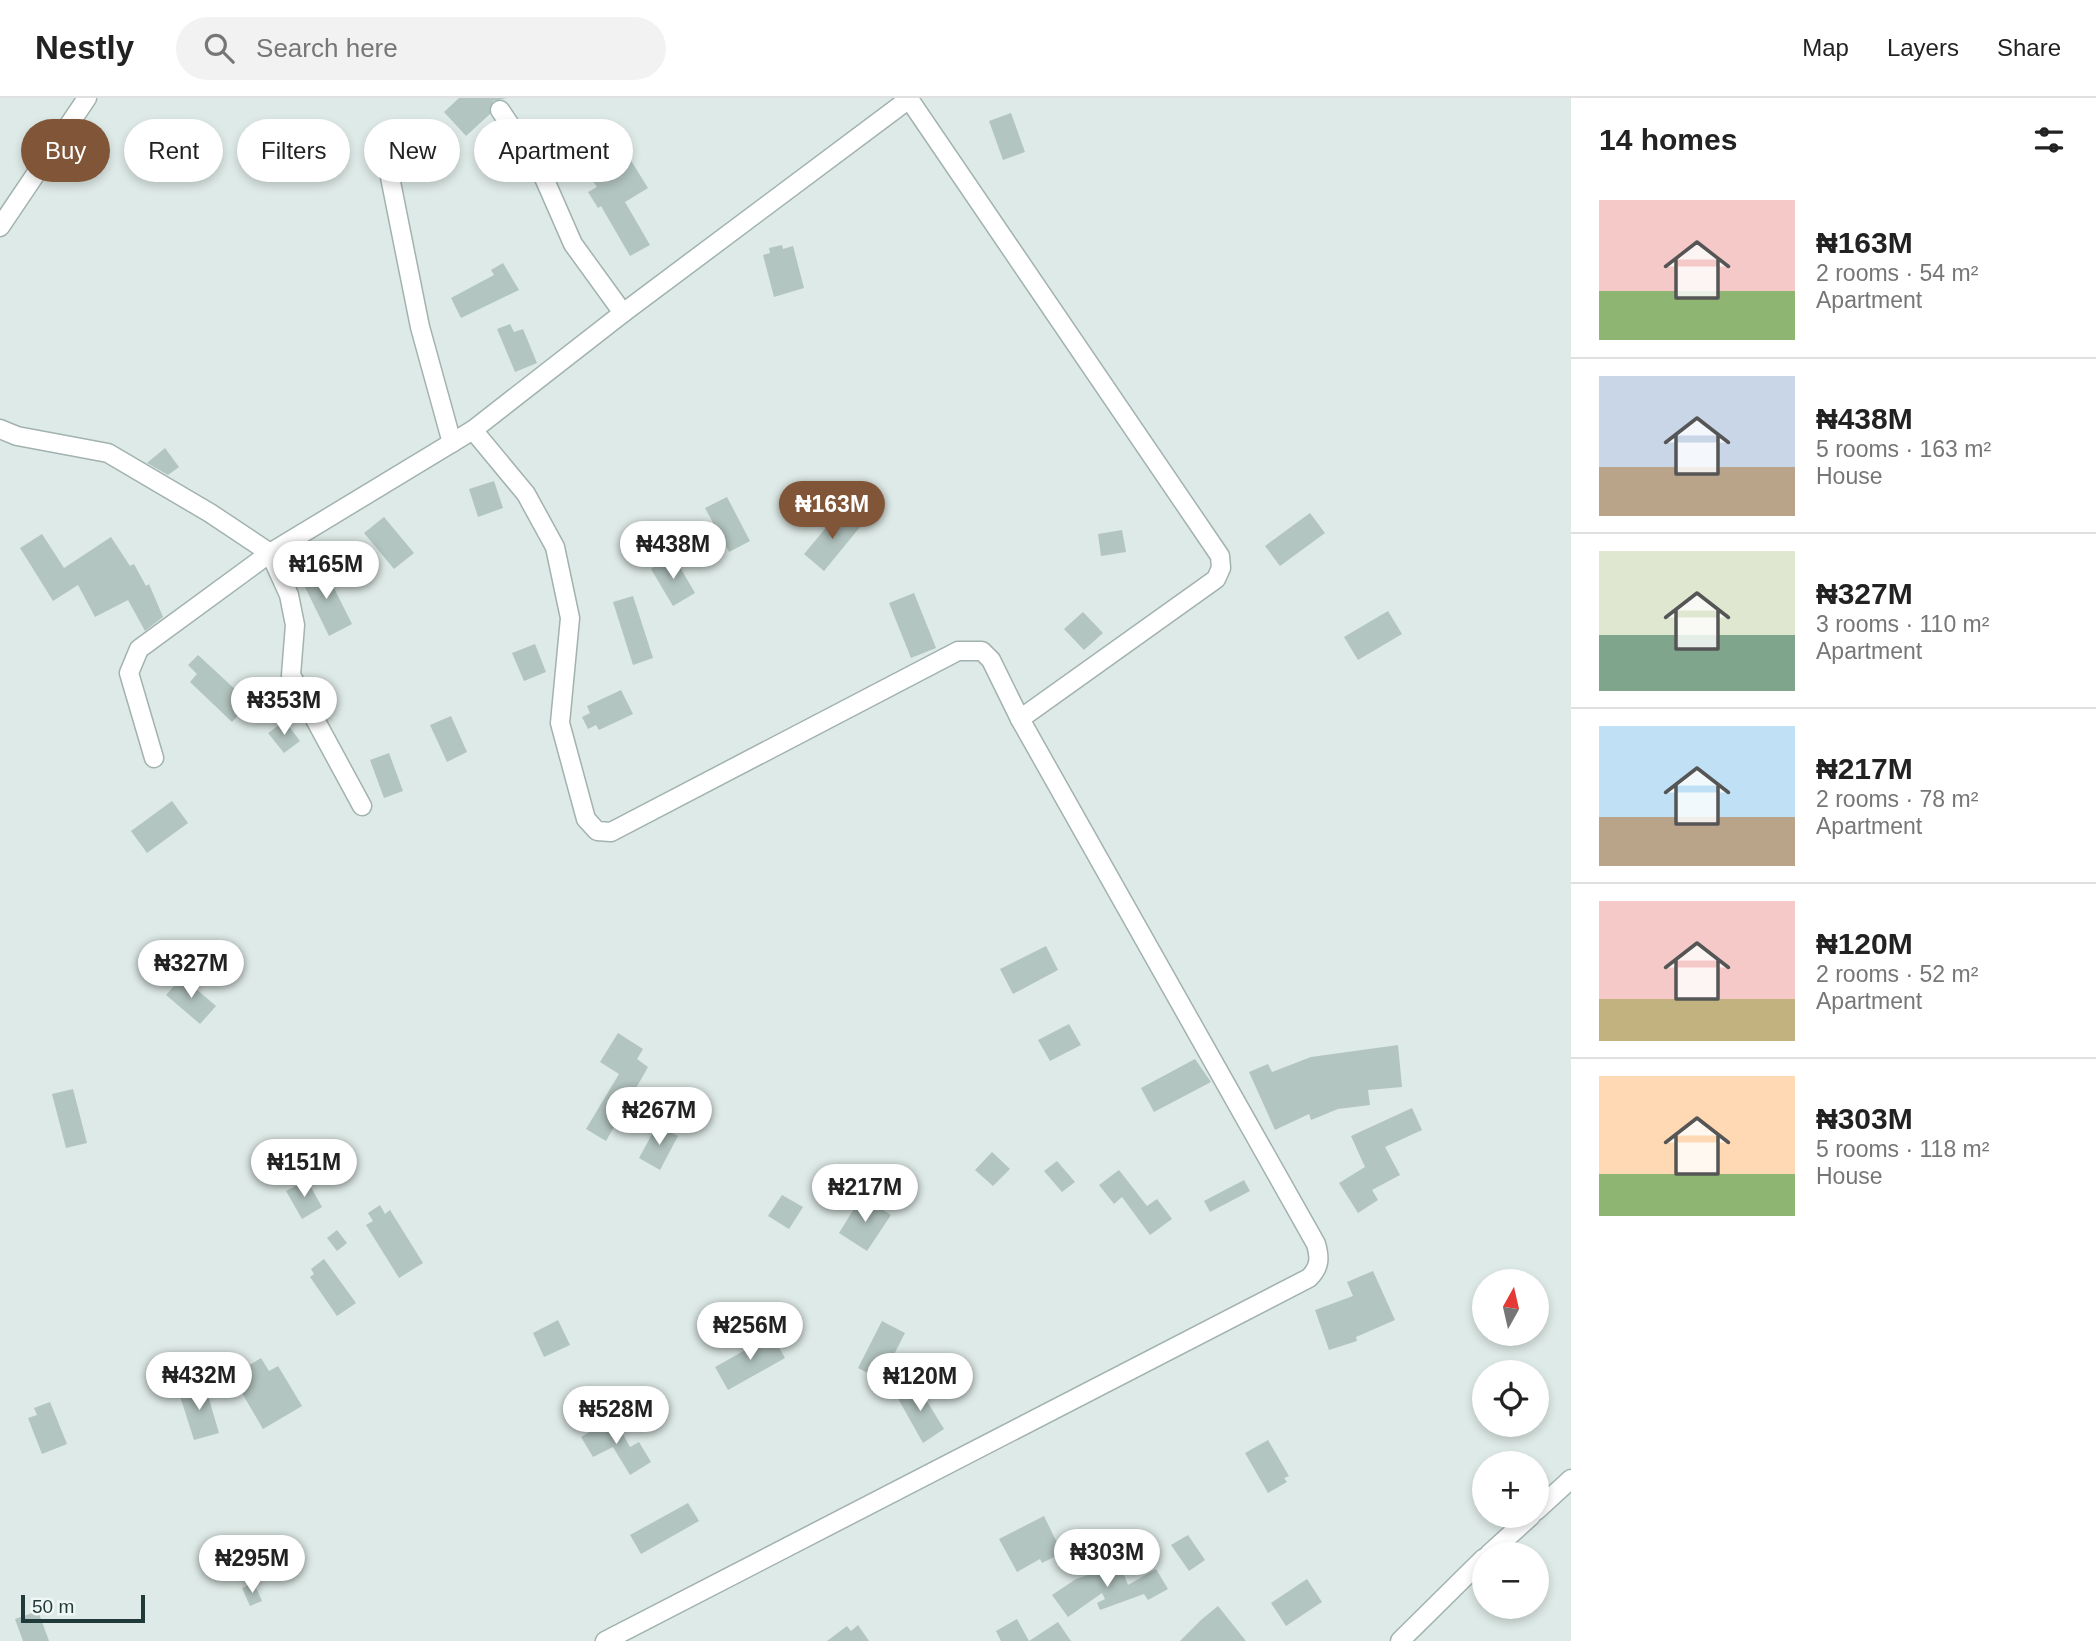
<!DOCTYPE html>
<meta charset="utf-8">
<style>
body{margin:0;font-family:Helvetica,sans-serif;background:#f2f2f2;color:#222;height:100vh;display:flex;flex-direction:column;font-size:26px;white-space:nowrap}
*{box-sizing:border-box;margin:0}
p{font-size:23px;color:#767676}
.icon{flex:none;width:38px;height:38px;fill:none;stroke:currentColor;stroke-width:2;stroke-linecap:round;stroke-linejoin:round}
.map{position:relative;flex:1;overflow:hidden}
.side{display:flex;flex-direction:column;background:#fff;width:525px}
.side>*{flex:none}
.hud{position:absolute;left:21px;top:21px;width:665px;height:63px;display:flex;gap:14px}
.needle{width:46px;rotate:8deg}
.controls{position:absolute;left:1472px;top:1171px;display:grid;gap:14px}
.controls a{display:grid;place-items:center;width:77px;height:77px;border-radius:50%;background:#fff;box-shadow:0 4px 10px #0003;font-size:35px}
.scale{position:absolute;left:21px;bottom:18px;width:124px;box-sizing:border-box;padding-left:7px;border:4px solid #1f3a38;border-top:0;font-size:19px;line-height:24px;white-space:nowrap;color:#1f3a38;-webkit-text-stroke:5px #eff7f4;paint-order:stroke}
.price{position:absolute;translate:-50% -60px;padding:0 16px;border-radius:24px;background:#fff;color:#222;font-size:23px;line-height:46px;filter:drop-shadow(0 2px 4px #0008)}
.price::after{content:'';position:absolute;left:50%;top:42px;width:21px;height:16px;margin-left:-10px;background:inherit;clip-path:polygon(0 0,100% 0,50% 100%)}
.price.active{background:#815537;color:#fff}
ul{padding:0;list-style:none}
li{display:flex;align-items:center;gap:21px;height:175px;padding:0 28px}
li+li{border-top:2px solid #e0e0e0}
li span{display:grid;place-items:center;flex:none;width:196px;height:140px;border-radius:0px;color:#555}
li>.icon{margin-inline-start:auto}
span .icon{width:84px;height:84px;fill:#fffc;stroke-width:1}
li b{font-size:30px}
h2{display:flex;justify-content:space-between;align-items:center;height:84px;padding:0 28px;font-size:30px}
.pill{padding:0 24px;border-radius:32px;background:#fff;box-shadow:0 4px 10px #0003;font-size:24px;line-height:63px}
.pill.active{background:#815537;color:#fff}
header{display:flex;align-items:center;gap:42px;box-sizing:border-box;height:98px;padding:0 35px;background:#fff;border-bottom:2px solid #e0e0e0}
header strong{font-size:33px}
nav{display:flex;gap:38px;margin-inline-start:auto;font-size:24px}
.search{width:490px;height:63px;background:#f2f2f2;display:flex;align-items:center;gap:18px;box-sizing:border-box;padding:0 24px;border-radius:38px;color:#767676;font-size:26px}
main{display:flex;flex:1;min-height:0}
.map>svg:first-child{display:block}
</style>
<header>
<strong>Nestly</strong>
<div class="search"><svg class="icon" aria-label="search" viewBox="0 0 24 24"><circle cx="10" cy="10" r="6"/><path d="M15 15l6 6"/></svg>Search here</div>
<nav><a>Map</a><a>Layers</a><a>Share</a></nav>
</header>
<main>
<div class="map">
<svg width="1571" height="1543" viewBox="0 0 1571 1543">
<rect width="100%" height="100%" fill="#deeae7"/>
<g fill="#b3c5c0">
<polygon points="459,0 507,0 493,3 490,16 466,38 444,14"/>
<polygon points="1011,15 1025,54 1003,62 989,23"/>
<polygon points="630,61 648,90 625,104 650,147 630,158 601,108 598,110 588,94 597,89 593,83"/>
<polygon points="782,147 783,151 793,148 804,190 774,199 763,157 770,155 769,150"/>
<polygon points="503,165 519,192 461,220 451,200 494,177 491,172"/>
<polygon points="510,226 514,234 523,231 537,265 515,274 497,231"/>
<polygon points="165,350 179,369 168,377 147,365"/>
<polygon points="494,383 503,410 478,419 469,391"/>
<polygon points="727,399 750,443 729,454 705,410"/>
<polygon points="840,413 860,429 824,473 804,456"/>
<polygon points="1310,415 1325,435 1280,468 1265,448"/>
<polygon points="384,419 414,455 394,471 364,435"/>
<polygon points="1122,432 1126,454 1101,458 1098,436"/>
<polygon points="42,436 64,470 111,439 130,468 134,466 146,488 149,486 163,519 145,533 128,502 95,519 78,487 53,503 20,450"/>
<polygon points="673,457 695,495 673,508 651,471"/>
<polygon points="322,466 352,526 329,538 302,483 309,480 306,474"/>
<polygon points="914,495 936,550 911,560 889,505"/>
<polygon points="633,498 653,560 633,567 613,504"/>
<polygon points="1388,513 1402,536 1358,562 1344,539"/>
<polygon points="1083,514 1103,535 1084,552 1064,531"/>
<polygon points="535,546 546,574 524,583 512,555"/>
<polygon points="198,557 250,605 232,624 190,584 197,576 188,567"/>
<polygon points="621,592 633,616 599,632 596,627 588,631 582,619 590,615 587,608"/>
<polygon points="451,618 467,654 447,664 430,627"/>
<polygon points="285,623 300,643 284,655 268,635"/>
<polygon points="389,655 403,693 384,700 370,662"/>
<polygon points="172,703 188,725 147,755 131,733"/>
<polygon points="1046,848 1058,872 1013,896 1000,871"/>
<polygon points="182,879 216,908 200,926 166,897"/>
<polygon points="1069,926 1081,947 1050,963 1038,942"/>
<polygon points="618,935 643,951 637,961 648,969 606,1043 586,1031 619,976 600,964"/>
<polygon points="1398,947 1402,989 1368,992 1370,1007 1338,1011 1311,1022 1309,1016 1275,1032 1249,974 1268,966 1272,974 1311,959"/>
<polygon points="1195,961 1211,984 1154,1014 1141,990"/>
<polygon points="73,991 87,1045 66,1050 52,996"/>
<polygon points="1412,1010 1422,1032 1385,1049 1400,1077 1372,1092 1378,1102 1358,1115 1339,1085 1365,1069 1351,1038"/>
<polygon points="657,1027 678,1038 660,1072 639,1060"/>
<polygon points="992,1054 1010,1071 993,1088 975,1072"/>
<polygon points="1057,1063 1075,1084 1062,1094 1044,1073"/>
<polygon points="1119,1072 1147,1108 1157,1101 1172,1121 1150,1137 1122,1099 1114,1106 1099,1087"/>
<polygon points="307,1082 322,1109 302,1121 286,1093"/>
<polygon points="1244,1082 1250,1093 1210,1114 1204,1103"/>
<polygon points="782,1097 803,1109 789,1131 768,1118"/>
<polygon points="862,1098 891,1117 867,1153 839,1135"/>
<polygon points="380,1107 385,1116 390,1112 423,1165 399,1180 366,1127 373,1123 368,1115"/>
<polygon points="337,1132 347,1145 337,1153 327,1140"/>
<polygon points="324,1161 356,1205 337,1218 310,1179 314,1176 311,1171"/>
<polygon points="1373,1173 1395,1222 1356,1239 1357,1243 1329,1252 1315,1212 1353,1198 1347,1184"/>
<polygon points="558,1222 570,1247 544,1259 533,1235"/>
<polygon points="882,1223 905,1235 881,1282 858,1270"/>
<polygon points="772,1237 785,1260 728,1292 715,1269"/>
<polygon points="261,1260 269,1273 278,1268 302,1308 263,1331 232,1278"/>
<polygon points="204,1284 219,1335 194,1342 180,1298 190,1295 188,1289"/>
<polygon points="915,1284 944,1331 923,1345 896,1297"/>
<polygon points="50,1304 67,1346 42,1356 28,1320 37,1317 34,1310"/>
<polygon points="614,1320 630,1349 639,1344 651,1364 630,1377 613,1349 593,1359 581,1339"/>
<polygon points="1268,1342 1289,1378 1284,1380 1287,1384 1268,1395 1245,1355"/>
<polygon points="688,1405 699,1423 641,1456 630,1437"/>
<polygon points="1044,1418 1062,1455 1042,1465 1040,1461 1017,1474 999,1441"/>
<polygon points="1188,1437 1205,1462 1189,1473 1171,1447"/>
<polygon points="1120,1466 1128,1487 1156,1471 1168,1491 1148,1502 1144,1496 1100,1512 1097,1505 1105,1501 1102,1495 1068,1519 1052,1497 1076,1481"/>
<polygon points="1307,1481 1322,1504 1286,1528 1271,1505"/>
<polygon points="254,1485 262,1503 250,1508 242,1490"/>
<polygon points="1218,1508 1246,1543 1180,1543 1201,1522"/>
<polygon points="38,1513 49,1543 23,1543 15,1521"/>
<polygon points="1017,1521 1029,1543 1058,1524 1071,1543 1001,1543 996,1533"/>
<polygon points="858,1527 869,1543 827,1543 847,1528 851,1533"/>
</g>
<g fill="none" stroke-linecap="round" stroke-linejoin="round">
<g stroke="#a1b2af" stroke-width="21">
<g id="minor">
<polyline points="500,12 541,73 573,146 623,215"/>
<polyline points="390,79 420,229 452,345"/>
<polyline points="0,129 87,0"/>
<polyline points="0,331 17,338 108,355 210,415 270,455 289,497 295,527 291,577 362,708"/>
<polyline points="473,332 526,396 555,449 570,520 560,625 586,721 597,733 611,734 958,553 982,553 991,562 1020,621"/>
<path d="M 154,660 L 129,575 L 139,551 L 270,455 L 473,332 L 623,215 L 909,1 L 1220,458 L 1221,470 L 1216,481 L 1020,621 L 1316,1146 C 1320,1160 1320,1169 1309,1180 L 605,1543"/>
<polyline points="1536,1413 1571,1381"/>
<polyline points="1489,1456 1531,1418"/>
<polyline points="1400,1543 1484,1460"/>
</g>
</g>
<use href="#minor" stroke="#fff" stroke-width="18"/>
</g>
</svg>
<div class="controls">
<a><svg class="needle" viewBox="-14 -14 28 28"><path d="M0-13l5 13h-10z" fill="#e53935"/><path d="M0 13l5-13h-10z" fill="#767676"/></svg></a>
<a><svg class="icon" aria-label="locate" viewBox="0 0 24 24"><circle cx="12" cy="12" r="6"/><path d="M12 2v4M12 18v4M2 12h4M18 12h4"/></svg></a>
<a>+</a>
<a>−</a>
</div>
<div class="scale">50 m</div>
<b class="price active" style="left:832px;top:443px">₦163M</b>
<b class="price" style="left:673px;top:483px">₦438M</b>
<b class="price" style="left:326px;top:503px">₦165M</b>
<b class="price" style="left:284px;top:639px">₦353M</b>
<b class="price" style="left:191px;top:902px">₦327M</b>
<b class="price" style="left:659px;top:1049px">₦267M</b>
<b class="price" style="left:304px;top:1101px">₦151M</b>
<b class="price" style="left:865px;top:1126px">₦217M</b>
<b class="price" style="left:750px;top:1264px">₦256M</b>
<b class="price" style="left:199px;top:1314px">₦432M</b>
<b class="price" style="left:920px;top:1315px">₦120M</b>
<b class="price" style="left:616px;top:1348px">₦528M</b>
<b class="price" style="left:1107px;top:1491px">₦303M</b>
<b class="price" style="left:252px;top:1497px">₦295M</b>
<div class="hud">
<a class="pill active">Buy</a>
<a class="pill">Rent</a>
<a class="pill">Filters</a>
<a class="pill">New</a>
<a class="pill">Apartment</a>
</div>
</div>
<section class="side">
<h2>14 homes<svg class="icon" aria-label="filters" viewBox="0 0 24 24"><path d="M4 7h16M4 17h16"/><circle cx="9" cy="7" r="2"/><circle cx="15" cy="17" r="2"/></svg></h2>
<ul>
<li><span style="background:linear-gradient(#f6c9c9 65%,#8fb573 0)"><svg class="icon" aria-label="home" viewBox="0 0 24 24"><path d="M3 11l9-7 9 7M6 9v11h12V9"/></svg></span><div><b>₦163M</b><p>2 rooms · 54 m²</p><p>Apartment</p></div></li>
<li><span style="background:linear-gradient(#c9d6e8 65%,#b9a48a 0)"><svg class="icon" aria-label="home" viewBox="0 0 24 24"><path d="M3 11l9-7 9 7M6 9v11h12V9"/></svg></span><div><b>₦438M</b><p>5 rooms · 163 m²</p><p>House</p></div></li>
<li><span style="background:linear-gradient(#dfe7d0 60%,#7fa58c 0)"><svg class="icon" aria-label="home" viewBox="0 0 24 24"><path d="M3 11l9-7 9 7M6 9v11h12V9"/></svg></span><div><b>₦327M</b><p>3 rooms · 110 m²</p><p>Apartment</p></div></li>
<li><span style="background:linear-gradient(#bfe0f5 65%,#b9a48a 0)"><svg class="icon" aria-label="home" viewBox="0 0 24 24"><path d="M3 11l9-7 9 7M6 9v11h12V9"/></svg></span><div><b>₦217M</b><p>2 rooms · 78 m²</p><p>Apartment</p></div></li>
<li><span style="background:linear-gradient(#f6c9c9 70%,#c2b280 0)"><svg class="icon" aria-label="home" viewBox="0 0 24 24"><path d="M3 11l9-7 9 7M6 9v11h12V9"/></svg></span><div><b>₦120M</b><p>2 rooms · 52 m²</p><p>Apartment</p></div></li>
<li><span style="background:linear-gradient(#ffd9b3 70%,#8fb573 0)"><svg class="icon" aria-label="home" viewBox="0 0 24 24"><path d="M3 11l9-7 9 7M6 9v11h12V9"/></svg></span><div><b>₦303M</b><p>5 rooms · 118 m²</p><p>House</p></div></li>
</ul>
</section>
</main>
